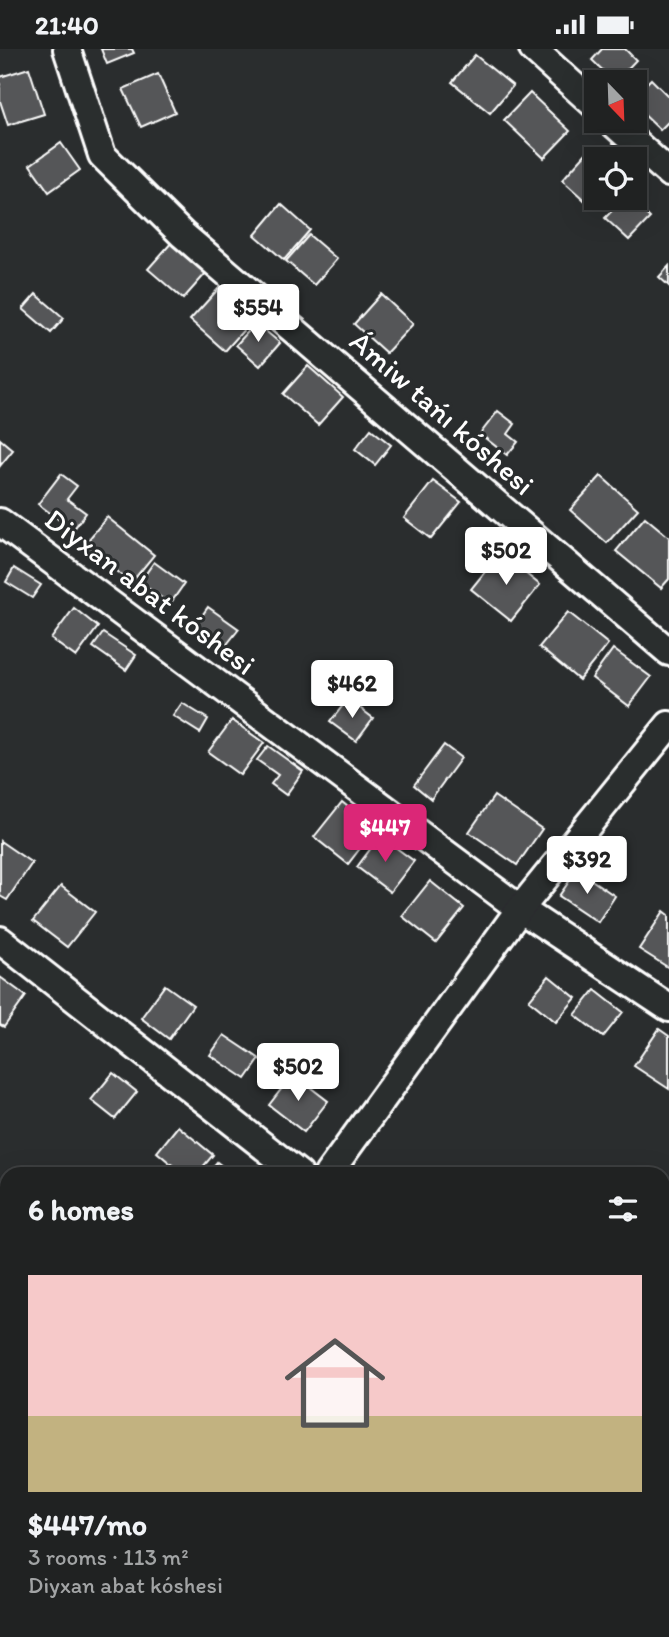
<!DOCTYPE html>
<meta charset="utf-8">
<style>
body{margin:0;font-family:Itim,sans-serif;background:#2d2f2f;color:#f1f3f6;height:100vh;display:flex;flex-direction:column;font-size:26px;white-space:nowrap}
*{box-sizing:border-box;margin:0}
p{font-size:23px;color:#a2a4a5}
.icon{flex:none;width:38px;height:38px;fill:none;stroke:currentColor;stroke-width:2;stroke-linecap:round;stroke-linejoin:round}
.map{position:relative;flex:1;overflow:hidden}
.side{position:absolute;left:0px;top:1118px;width:670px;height:471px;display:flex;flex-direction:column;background:#202222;border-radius:21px 21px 0 0;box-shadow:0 7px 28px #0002,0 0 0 2px #3d3f40}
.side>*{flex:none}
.needle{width:46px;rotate:157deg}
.buttons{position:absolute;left:584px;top:21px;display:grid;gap:14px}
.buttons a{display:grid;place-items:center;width:63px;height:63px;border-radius:0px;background:#202222;box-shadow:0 7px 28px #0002,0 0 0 2px #3d3f40;font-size:35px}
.price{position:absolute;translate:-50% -60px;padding:0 16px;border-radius:7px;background:#fff;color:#222;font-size:23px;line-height:46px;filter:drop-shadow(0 2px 4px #0008)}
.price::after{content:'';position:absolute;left:50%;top:42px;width:21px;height:16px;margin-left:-10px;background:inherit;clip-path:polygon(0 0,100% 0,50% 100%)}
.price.selected{background:#db2777;color:#fff}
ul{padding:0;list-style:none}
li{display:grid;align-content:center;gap:14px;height:371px;padding:0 28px}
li+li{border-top:2px solid #3d3f40}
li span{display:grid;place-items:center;height:217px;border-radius:0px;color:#555}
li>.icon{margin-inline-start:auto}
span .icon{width:126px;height:126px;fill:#fffc;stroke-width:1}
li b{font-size:30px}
h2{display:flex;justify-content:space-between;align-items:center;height:84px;padding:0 28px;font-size:30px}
.status{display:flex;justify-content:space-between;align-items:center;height:49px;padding:0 35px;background:#202222;direction:ltr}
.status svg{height:19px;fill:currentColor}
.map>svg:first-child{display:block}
</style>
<div class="status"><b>21:40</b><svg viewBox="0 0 49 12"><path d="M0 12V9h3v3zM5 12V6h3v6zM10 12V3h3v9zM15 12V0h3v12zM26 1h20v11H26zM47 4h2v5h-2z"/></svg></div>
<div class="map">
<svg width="669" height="1588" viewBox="0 0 669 1588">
<rect width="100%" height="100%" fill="#2a2d2e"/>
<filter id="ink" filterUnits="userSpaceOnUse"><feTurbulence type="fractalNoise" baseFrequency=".0143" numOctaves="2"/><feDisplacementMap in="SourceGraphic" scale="14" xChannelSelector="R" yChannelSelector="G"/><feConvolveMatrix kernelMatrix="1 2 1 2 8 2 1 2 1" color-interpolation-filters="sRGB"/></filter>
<g filter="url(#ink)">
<g fill="#555758" stroke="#fff" stroke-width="2">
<polygon points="101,0 132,0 134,4 107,15"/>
<polygon points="602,0 625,0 636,11 615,33 592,11"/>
<polygon points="475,6 513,37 490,64 452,33"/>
<polygon points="29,19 44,65 8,76 0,52 0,28"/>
<polygon points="158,25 175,63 141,78 123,40"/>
<polygon points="651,30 669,48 669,72 660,81 635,57 635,46"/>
<polygon points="530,44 570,82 544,109 504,71"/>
<polygon points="61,94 80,121 49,143 30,116"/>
<polygon points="588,102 597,110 599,149 591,157 562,131"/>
<polygon points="624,149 629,149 650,169 629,191 605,169"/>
<polygon points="281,155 310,181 284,211 255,186"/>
<polygon points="309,186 337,210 314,236 286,212"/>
<polygon points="173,192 207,223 183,250 148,220"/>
<polygon points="669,217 669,237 659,228"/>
<polygon points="221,237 255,268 225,302 190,271"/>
<polygon points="36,245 64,269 51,284 23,260"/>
<polygon points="381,245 413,275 386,304 354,275"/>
<polygon points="256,274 280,294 260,317 236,296"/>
<polygon points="308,317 343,348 318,376 283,345"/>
<polygon points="498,362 515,375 508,385 518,393 507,406 480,385"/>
<polygon points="371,380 391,396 375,416 355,400"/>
<polygon points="0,390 13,401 0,417"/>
<polygon points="61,425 77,437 67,450 86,464 73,481 38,455"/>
<polygon points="601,427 638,460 607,494 570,461"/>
<polygon points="433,432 461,453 431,490 404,469"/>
<polygon points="107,468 154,506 131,534 84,496"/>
<polygon points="645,468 669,488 669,530 661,539 616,502"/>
<polygon points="500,504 540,536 511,572 471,540"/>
<polygon points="154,513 184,535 170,555 140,533"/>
<polygon points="14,519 41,536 32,549 6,533"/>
<polygon points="208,558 239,580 224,599 194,578"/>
<polygon points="74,559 98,578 76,608 51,590"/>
<polygon points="568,563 608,595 579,631 539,598"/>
<polygon points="103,584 136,606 126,621 93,598"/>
<polygon points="613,600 651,628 629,657 592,629"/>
<polygon points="348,650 373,669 356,692 330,673"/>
<polygon points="182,654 208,670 200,684 173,667"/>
<polygon points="232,671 264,694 240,726 208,703"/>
<polygon points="444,696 461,709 431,750 414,736"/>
<polygon points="268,697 303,722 286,746 271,735 278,726 257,711"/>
<polygon points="494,747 542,780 517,816 469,783"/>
<polygon points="342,753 375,780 348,815 314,788"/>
<polygon points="380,787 414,812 390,843 357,818"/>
<polygon points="0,792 32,814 7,851 0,847"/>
<polygon points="577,821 615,847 598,873 559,847"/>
<polygon points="430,832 464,859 436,894 402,867"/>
<polygon points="61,837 95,863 67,898 33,872"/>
<polygon points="664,862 669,866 669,919 639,900"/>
<polygon points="549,927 576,949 556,973 529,951"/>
<polygon points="0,928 26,947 4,978 0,976"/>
<polygon points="165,936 193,956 169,990 141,969"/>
<polygon points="595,941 623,963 603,988 575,966"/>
<polygon points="659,980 669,987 669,1040 634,1017"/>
<polygon points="224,986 260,1010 246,1030 210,1006"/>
<polygon points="113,1024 137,1043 115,1070 91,1051"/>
<polygon points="293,1025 328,1052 304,1083 269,1056"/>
<polygon points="178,1077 213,1106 197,1125 183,1125 157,1103"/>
<polygon points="217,1113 232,1125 207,1125"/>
<polygon points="4,1248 7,1250 5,1298 0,1294 0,1254"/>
<polygon points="663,1412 669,1412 669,1451 663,1450"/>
<polygon points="383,1582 414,1582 422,1588 387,1588"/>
</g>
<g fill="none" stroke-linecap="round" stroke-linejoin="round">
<g stroke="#fff" stroke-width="32">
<g id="minor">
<polyline points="67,0 102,106 183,186 669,603"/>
<polyline points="533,0 597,58"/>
<polyline points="611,72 669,124"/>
<polyline points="0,473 520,860 669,959"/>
<polyline points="0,891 299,1125"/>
<polyline points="328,1125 520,860 669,676"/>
<polyline points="663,1389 669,1392"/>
<polyline points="0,1535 7,1526"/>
</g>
</g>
<g stroke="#fff" stroke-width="38">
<polyline id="major" points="11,1582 20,1588"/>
</g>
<use href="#minor" stroke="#2a2d2e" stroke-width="26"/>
<use href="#major" stroke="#2a2d2e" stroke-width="33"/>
</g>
</g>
<g text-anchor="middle" stroke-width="6" stroke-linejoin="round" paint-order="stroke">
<g font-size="30" fill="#fff" stroke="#2a2d2e">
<text transform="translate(442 364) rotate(41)" y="10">Ámiw tańı kóshesi</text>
<text transform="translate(150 543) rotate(37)" y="10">Diyxan abat kóshesi</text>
</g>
</g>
</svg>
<div class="buttons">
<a><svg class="needle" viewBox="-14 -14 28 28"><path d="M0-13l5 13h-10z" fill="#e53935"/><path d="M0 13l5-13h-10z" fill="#a2a4a5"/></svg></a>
<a><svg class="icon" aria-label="locate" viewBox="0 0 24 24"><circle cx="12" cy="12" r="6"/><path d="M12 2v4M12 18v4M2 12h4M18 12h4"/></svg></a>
</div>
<b class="price" style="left:258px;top:295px">$554</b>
<b class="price" style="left:506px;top:538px">$502</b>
<b class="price" style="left:352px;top:671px">$462</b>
<b class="price selected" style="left:385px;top:815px">$447</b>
<b class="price" style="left:587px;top:847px">$392</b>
<b class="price" style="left:298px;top:1054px">$502</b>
<section class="side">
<h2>6 homes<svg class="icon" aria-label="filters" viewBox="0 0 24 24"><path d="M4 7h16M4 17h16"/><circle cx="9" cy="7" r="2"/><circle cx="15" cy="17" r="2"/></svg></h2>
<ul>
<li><span style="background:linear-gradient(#f6c9c9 65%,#c2b280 0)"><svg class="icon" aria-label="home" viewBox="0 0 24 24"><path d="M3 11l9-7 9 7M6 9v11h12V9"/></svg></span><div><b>$447/mo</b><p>3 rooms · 113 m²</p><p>Diyxan abat kóshesi</p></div></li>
</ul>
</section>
</div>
